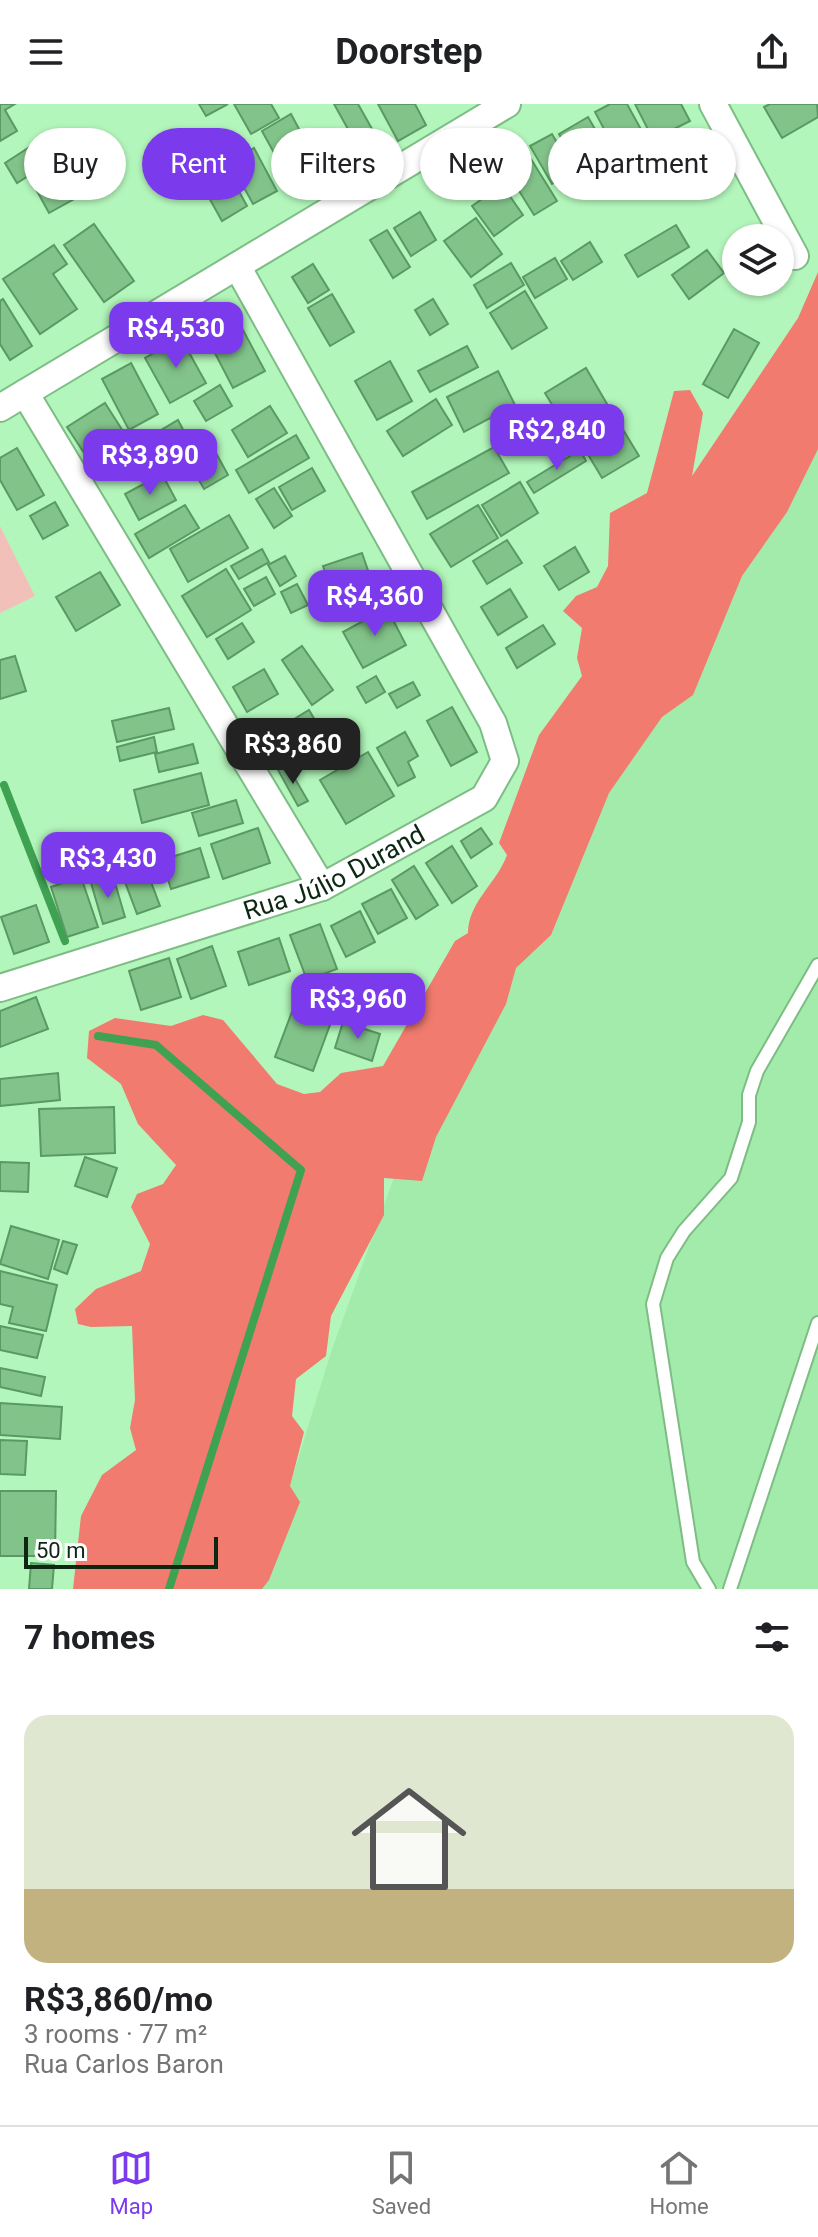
<!DOCTYPE html>
<meta charset="utf-8">
<style>
body{margin:0;font-family:Roboto,sans-serif;background:#f6f6f6;color:#202124;height:100vh;display:flex;flex-direction:column;font-size:30px;white-space:nowrap}
*{box-sizing:border-box;margin:0}
p{font-size:26px;color:#757577}
.icon{flex:none;width:44px;height:44px;fill:none;stroke:currentColor;stroke-width:2;stroke-linecap:round;stroke-linejoin:round}
.map{position:relative;height:1485px;overflow:hidden}
.side{display:flex;flex-direction:column;background:#fff;flex:1}
.side>*{flex:none}
.guide{position:absolute;left:24px;top:24px;width:770px;height:72px;display:flex;gap:16px}
.buttons{position:absolute;left:722px;top:120px;display:grid;gap:16px}
.buttons a{display:grid;place-items:center;width:72px;height:72px;border-radius:50%;background:#fff;box-shadow:0 2px 6px #0004;font-size:40px}
.scale{position:absolute;left:24px;bottom:20px;width:194px;box-sizing:border-box;padding-left:8px;border:4px solid #0d2812;border-top:0;font-size:22px;line-height:28px;white-space:nowrap;color:#0d2812;-webkit-text-stroke:6px #fff;paint-order:stroke}
.price{position:absolute;translate:-50% -68px;padding:0 18px;border-radius:16px;background:#7c3aed;color:#fff;font-size:26px;line-height:52px;filter:drop-shadow(0 2px 4px #0008)}
.price::after{content:'';position:absolute;left:50%;top:48px;width:24px;height:18px;margin-left:-12px;background:inherit;clip-path:polygon(0 0,100% 0,50% 100%)}
.price.selected{background:#222;color:#fff}
ul{padding:0;list-style:none}
li{display:grid;align-content:center;gap:16px;height:424px;padding:0 24px}
li span{display:grid;place-items:center;height:248px;border-radius:24px;color:#555}
li>.icon{margin-inline-start:auto}
span .icon{width:144px;height:144px;fill:#fffc;stroke-width:1}
li b{font-size:34px}
h2{display:flex;justify-content:space-between;align-items:center;height:96px;padding:0 24px;font-size:34px}
.chip{padding:0 28px;border-radius:36px;background:#fff;box-shadow:0 2px 6px #0004;font-size:28px;line-height:72px}
.chip.selected{background:#7c3aed;color:#fff}
header{display:flex;justify-content:space-between;align-items:center;height:104px;padding:0 24px;background:#fff;font-size:36px;font-weight:700}
.tab-bar{display:flex;justify-content:space-around;align-items:center;height:112px;border-top:2px solid #e0e0e0;background:#fff;font-size:22px;color:#757577}
.tab-bar a{display:grid;justify-items:center;gap:4px}
.tab-bar .selected{color:#7c3aed}
.map>svg:first-child{display:block}
</style>
<header><svg class="icon" aria-label="menu" viewBox="0 0 24 24"><path d="M4 6h16M4 12h16M4 18h16"/></svg>Doorstep<svg class="icon" aria-label="share" viewBox="0 0 24 24"><path d="M12 15V3M7 8l5-5 5 5M5 13v7h14v-7"/></svg></header>
<div class="map">
<svg width="818" height="1485" viewBox="0 0 818 1485">
<rect width="100%" height="100%" fill="#b3f6bb"/>
<polygon fill="#a3ebab" points="818,303 818,1485 258,1485 331,1248 408,1035"/>
<polygon fill="#f1c0b9" points="0,422 35,492 0,509"/>
<path fill="#f07b6e" d="M 818,168 L 818,345 L 787,408 L 742,472 L 693,591 L 662,613 L 609,689 L 551,831 L 516,864 L 506,900 L 436,1033 L 422,1077 L 384,1074 L 384,1111 L 331,1212 L 326,1252 L 296,1275 L 292,1312 L 304,1328 L 290,1382 L 300,1398 L 269,1476 L 262,1485 L 73,1485 L 81,1412 L 102,1371 L 136,1346 L 130,1324 L 135,1296 L 132,1222 L 91,1223 L 78,1220 L 75,1205 L 96,1185 L 141,1167 L 150,1140 L 131,1103 L 137,1090 L 163,1080 L 176,1061 L 138,1020 L 121,980 L 87,954 L 89,927 L 115,914 L 171,922 L 203,911 L 223,916 L 277,980 L 304,990 L 320,988 L 341,969 L 383,962 L 455,837 L 468,829 C 468,798 497,779 507,751 L 499,739 L 539,631 L 582,572 L 577,554 L 582,524 L 563,507 L 576,492 L 597,483 L 608,462 L 610,409 L 647,389 L 674,287 L 690,286 L 703,309 L 692,372 L 798,214 Z"/>
<g fill="none" stroke-linecap="round" stroke-linejoin="round">
<g stroke="#3fa253" stroke-width="8">
<polyline points="4,681 65,837"/>
<polyline points="98,932 156,941 301,1066 169,1485"/>
</g>
</g>
<g fill="#82c38a" stroke="#5a9963" stroke-width="2">
<polygon points="0,0 15,0 5,6 17,27 0,37"/>
<polygon points="199,0 228,0 206,12"/>
<polygon points="234,0 271,0 279,14 251,30"/>
<polygon points="334,0 358,0 376,32 358,43"/>
<polygon points="378,0 415,0 426,21 398,37"/>
<polygon points="610,0 627,0 643,29 614,44 595,8"/>
<polygon points="635,0 681,0 690,17 672,26 678,37 659,47"/>
<polygon points="770,0 817,0 818,13 782,34 764,3"/>
<polygon points="291,10 313,51 284,67 262,27"/>
<polygon points="588,13 618,65 589,82 559,30"/>
<polygon points="552,30 574,68 552,80 530,42"/>
<polygon points="42,35 55,55 17,79 5,59"/>
<polygon points="254,44 277,87 253,100 230,58"/>
<polygon points="526,47 557,97 534,111 503,61"/>
<polygon points="219,51 247,102 222,117 193,65"/>
<polygon points="57,64 74,95 49,109 32,78"/>
<polygon points="502,81 523,111 494,132 472,102"/>
<polygon points="420,108 436,136 411,152 394,124"/>
<polygon points="476,114 502,150 471,173 444,137"/>
<polygon points="94,120 134,177 104,198 64,141"/>
<polygon points="676,121 689,143 638,173 625,151"/>
<polygon points="387,126 410,163 393,174 370,136"/>
<polygon points="590,138 602,158 573,176 561,157"/>
<polygon points="54,141 67,160 53,170 77,205 40,230 3,175"/>
<polygon points="707,146 724,169 689,195 672,171"/>
<polygon points="555,154 567,175 535,194 523,173"/>
<polygon points="511,159 524,181 487,204 474,181"/>
<polygon points="313,160 329,186 308,199 292,173"/>
<polygon points="525,187 547,224 512,245 490,209"/>
<polygon points="332,190 354,228 330,242 308,204"/>
<polygon points="3,195 32,242 10,256 0,240 0,197"/>
<polygon points="433,195 448,220 430,231 415,206"/>
<polygon points="236,213 265,267 233,284 205,230"/>
<polygon points="734,225 759,239 728,294 703,280"/>
<polygon points="181,234 206,279 170,299 145,254"/>
<polygon points="467,242 478,263 430,288 418,267"/>
<polygon points="390,257 412,297 377,316 355,277"/>
<polygon points="131,259 158,310 129,326 102,275"/>
<polygon points="586,264 607,300 566,324 545,289"/>
<polygon points="498,267 515,301 464,328 447,293"/>
<polygon points="220,281 232,302 206,317 194,297"/>
<polygon points="436,295 452,321 403,352 387,327"/>
<polygon points="105,299 137,349 100,373 67,323"/>
<polygon points="270,302 287,329 248,353 232,326"/>
<polygon points="178,316 186,331 154,349 146,335"/>
<polygon points="619,319 639,352 602,374 583,342"/>
<polygon points="205,329 228,371 204,385 180,343"/>
<polygon points="296,331 309,354 249,389 236,366"/>
<polygon points="494,343 509,369 427,415 412,388"/>
<polygon points="17,344 44,391 17,406 0,376 0,354"/>
<polygon points="580,346 586,357 534,389 527,378"/>
<polygon points="312,364 325,387 292,406 279,383"/>
<polygon points="162,370 176,396 139,416 125,390"/>
<polygon points="520,378 538,409 501,432 482,401"/>
<polygon points="274,384 292,412 274,424 256,395"/>
<polygon points="55,398 68,421 43,435 30,412"/>
<polygon points="185,401 199,424 149,454 135,430"/>
<polygon points="478,401 498,434 451,463 430,430"/>
<polygon points="229,411 248,444 188,478 170,445"/>
<polygon points="507,436 522,459 487,480 473,457"/>
<polygon points="575,443 589,468 559,486 544,462"/>
<polygon points="262,445 269,458 239,475 231,462"/>
<polygon points="362,449 372,478 334,492 323,462"/>
<polygon points="285,452 296,472 280,482 268,461"/>
<polygon points="226,465 251,506 207,533 182,492"/>
<polygon points="100,468 120,501 76,527 56,493"/>
<polygon points="266,473 275,490 254,502 244,485"/>
<polygon points="297,480 308,501 291,509 281,488"/>
<polygon points="510,485 527,513 498,531 481,503"/>
<polygon points="387,504 406,541 363,564 343,528"/>
<polygon points="242,519 254,538 228,555 216,535"/>
<polygon points="543,521 555,540 517,564 506,544"/>
<polygon points="302,542 333,586 312,601 282,556"/>
<polygon points="15,552 26,587 0,595 0,556"/>
<polygon points="264,565 278,590 247,608 233,583"/>
<polygon points="376,572 385,588 366,599 357,583"/>
<polygon points="413,578 420,591 397,604 389,590"/>
<polygon points="452,603 477,648 451,662 427,617"/>
<polygon points="169,604 174,625 117,638 112,617"/>
<polygon points="309,606 322,628 290,647 278,625"/>
<polygon points="345,616 357,639 335,651 323,628"/>
<polygon points="405,628 418,652 408,658 415,673 398,682 377,644"/>
<polygon points="154,633 157,648 120,657 117,643"/>
<polygon points="193,640 198,659 159,668 155,650"/>
<polygon points="368,648 394,692 346,720 320,676"/>
<polygon points="287,661 308,697 298,702 278,666"/>
<polygon points="201,669 209,701 142,719 134,686"/>
<polygon points="236,696 243,719 199,732 192,709"/>
<polygon points="258,724 270,759 223,775 211,740"/>
<polygon points="481,724 492,740 471,754 461,737"/>
<polygon points="452,742 477,782 452,799 426,759"/>
<polygon points="200,744 209,773 171,785 162,756"/>
<polygon points="104,748 109,769 86,776 80,755"/>
<polygon points="414,762 438,801 416,815 392,776"/>
<polygon points="148,770 160,802 137,810 125,778"/>
<polygon points="113,772 125,813 103,820 91,779"/>
<polygon points="81,773 98,823 67,833 51,783"/>
<polygon points="391,785 407,814 378,830 362,800"/>
<polygon points="36,801 49,838 14,850 1,813"/>
<polygon points="360,807 375,838 346,853 331,822"/>
<polygon points="320,820 337,865 307,876 290,831"/>
<polygon points="279,834 290,867 249,881 238,848"/>
<polygon points="212,842 226,882 191,895 177,855"/>
<polygon points="169,854 181,893 141,906 129,867"/>
<polygon points="36,893 48,925 0,943 0,907"/>
<polygon points="296,897 334,910 313,967 275,953"/>
<polygon points="343,918 380,930 372,957 335,944"/>
<polygon points="58,969 60,996 0,1002 0,975"/>
<polygon points="114,1003 115,1049 41,1052 39,1005"/>
<polygon points="85,1053 117,1064 107,1093 75,1082"/>
<polygon points="0,1058 29,1059 28,1088 0,1087"/>
<polygon points="11,1122 59,1136 48,1175 0,1160"/>
<polygon points="63,1137 77,1141 67,1170 54,1165"/>
<polygon points="0,1167 57,1181 46,1227 9,1219 13,1203 0,1200"/>
<polygon points="0,1222 43,1231 37,1254 0,1246"/>
<polygon points="0,1264 45,1273 41,1292 0,1283"/>
<polygon points="0,1299 62,1303 60,1335 0,1331"/>
<polygon points="0,1336 27,1337 25,1371 0,1370"/>
<polygon points="0,1387 56,1387 55,1452 0,1452"/>
<polygon points="31,1459 54,1461 52,1485 29,1485"/>
</g>
<g fill="none" stroke-linecap="round" stroke-linejoin="round">
<g stroke="#7dbd85" stroke-width="16">
<g id="lane">
<polyline points="709,1485 693,1458 653,1200 667,1154 684,1127 731,1074 749,1018 749,991 757,967 818,861"/>
<polyline points="730,1485 818,1219"/>
</g>
</g>
<g stroke="#7dbd85" stroke-width="30">
<g id="street">
<polyline points="713,0 795,152"/>
<polyline points="25,289 322,783"/>
<polyline points="0,304 507,0"/>
<path id="s1" d="M 0,884 L 322,783 L 484,694 L 505,657 L 493,619 L 237,162"/>
</g>
</g>
<use href="#lane" stroke="#fff" stroke-width="12"/>
<use href="#street" stroke="#fff" stroke-width="26"/>
</g>
<g text-anchor="middle" stroke-width="6" stroke-linejoin="round" paint-order="stroke">
<g font-size="26" fill="#0d2812" stroke="#fff">
<text dy="9" stroke="none"><textPath href="#s1" startOffset="354">Rua Júlio Durand</textPath></text>
</g>
</g>
</svg>
<div class="buttons">
<a><svg class="icon" aria-label="layers" viewBox="0 0 24 24"><path d="M12 4l9 5-9 5-9-5zM3 14l9 5 9-5"/></svg></a>
</div>
<div class="scale">50 m</div>
<b class="price" style="left:176px;top:266px">R$4,530</b>
<b class="price" style="left:557px;top:368px">R$2,840</b>
<b class="price" style="left:150px;top:393px">R$3,890</b>
<b class="price" style="left:375px;top:534px">R$4,360</b>
<b class="price selected" style="left:293px;top:682px">R$3,860</b>
<b class="price" style="left:108px;top:796px">R$3,430</b>
<b class="price" style="left:358px;top:937px">R$3,960</b>
<div class="guide">
<a class="chip">Buy</a>
<a class="chip selected">Rent</a>
<a class="chip">Filters</a>
<a class="chip">New</a>
<a class="chip">Apartment</a>
</div>
</div>
<section class="side">
<h2>7 homes<svg class="icon" aria-label="filters" viewBox="0 0 24 24"><path d="M4 7h16M4 17h16"/><circle cx="9" cy="7" r="2"/><circle cx="15" cy="17" r="2"/></svg></h2>
<ul>
<li><span style="background:linear-gradient(#dfe7d0 70%,#c2b280 0)"><svg class="icon" aria-label="home" viewBox="0 0 24 24"><path d="M3 11l9-7 9 7M6 9v11h12V9"/></svg></span><div><b>R$3,860/mo</b><p>3 rooms · 77 m²</p><p>Rua Carlos Baron</p></div></li>
</ul>
</section>
<nav class="tab-bar">
<a class="selected"><svg class="icon" aria-label="map" viewBox="0 0 24 24"><path d="M3 6l6-2 6 2 6-2v14l-6 2-6-2-6 2zM9 4v14M15 6v14"/></svg>Map</a>
<a><svg class="icon" aria-label="saved" viewBox="0 0 24 24"><path d="M7 4h10v16l-5-4-5 4z"/></svg>Saved</a>
<a><svg class="icon" aria-label="home" viewBox="0 0 24 24"><path d="M3 11l9-7 9 7M6 9v11h12V9"/></svg>Home</a>
</nav>
